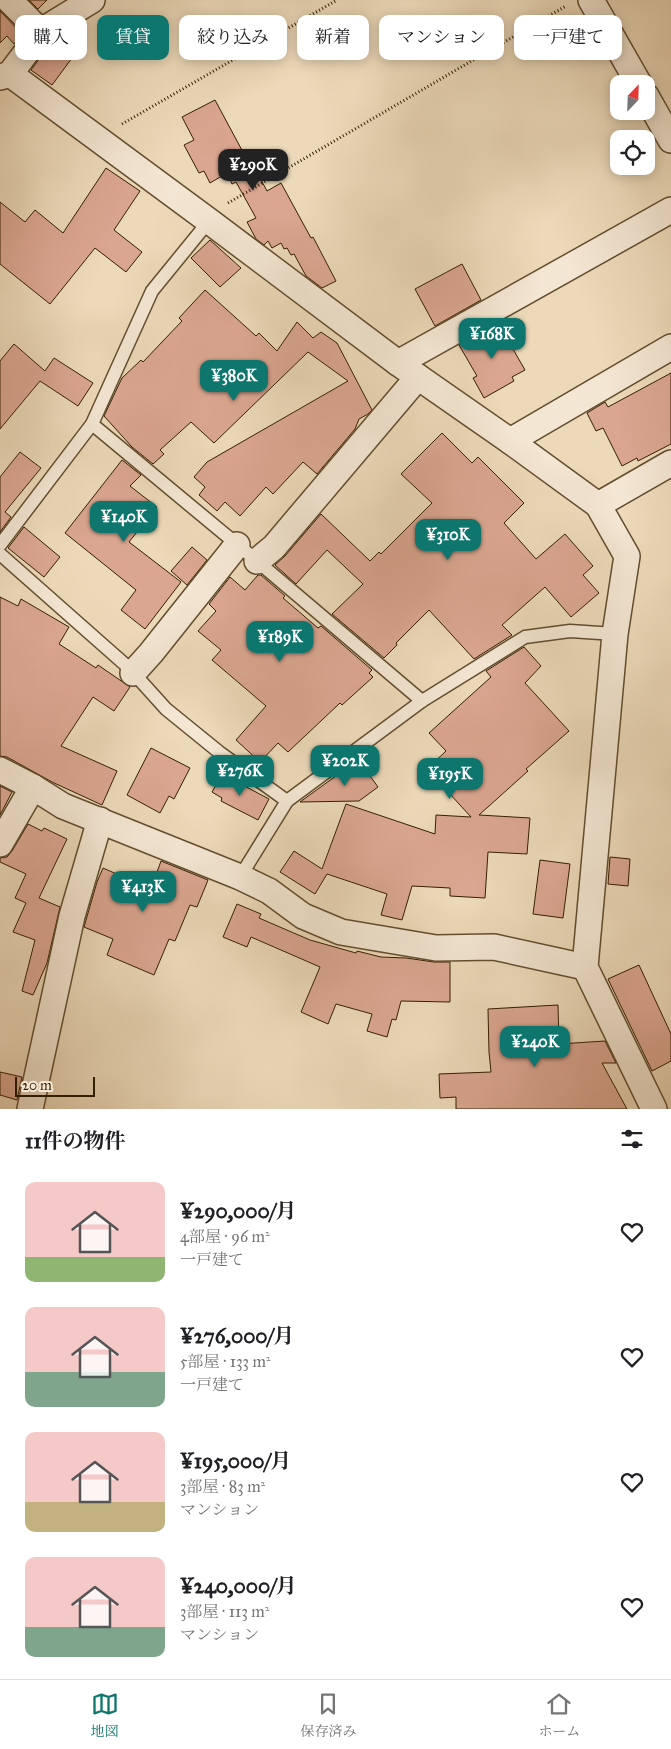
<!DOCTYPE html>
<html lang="ja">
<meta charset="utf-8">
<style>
body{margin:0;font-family:"IM FELL Great Primer","Noto Serif JP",serif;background:#f2f2f2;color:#202124;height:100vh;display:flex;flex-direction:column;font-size:19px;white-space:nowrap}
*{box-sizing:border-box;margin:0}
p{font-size:16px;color:#757577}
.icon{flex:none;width:28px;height:28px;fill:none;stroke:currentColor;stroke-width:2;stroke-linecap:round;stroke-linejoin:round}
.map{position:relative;height:1109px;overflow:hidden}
.panel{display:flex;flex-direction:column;background:#fff;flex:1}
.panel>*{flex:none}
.banner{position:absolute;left:15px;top:15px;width:641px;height:45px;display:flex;gap:10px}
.needle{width:32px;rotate:23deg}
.fabs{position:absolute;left:610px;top:75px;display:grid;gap:10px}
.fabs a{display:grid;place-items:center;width:45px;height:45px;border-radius:10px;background:#fff;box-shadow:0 2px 12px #0003;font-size:25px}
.scale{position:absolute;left:15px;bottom:12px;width:80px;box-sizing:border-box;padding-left:5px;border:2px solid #341e01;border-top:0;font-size:14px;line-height:18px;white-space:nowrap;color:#341e01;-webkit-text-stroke:4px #f3e6d2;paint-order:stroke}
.price{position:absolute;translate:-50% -42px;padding:0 11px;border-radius:10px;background:#0f766e;color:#fff;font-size:16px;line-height:32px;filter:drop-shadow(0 1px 2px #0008)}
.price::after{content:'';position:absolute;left:50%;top:30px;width:15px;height:11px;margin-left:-8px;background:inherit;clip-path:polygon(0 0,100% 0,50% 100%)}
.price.on{background:#222;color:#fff}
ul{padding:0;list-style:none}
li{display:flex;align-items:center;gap:15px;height:125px;padding:0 25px}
li span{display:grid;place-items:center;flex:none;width:140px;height:100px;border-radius:10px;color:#555}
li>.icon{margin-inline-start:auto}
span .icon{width:60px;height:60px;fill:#fffc;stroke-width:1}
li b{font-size:21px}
h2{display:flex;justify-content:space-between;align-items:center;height:60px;padding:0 25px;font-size:21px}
.chip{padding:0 18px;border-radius:10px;background:#fff;box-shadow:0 2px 12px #0003;font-size:18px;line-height:45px}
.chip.on{background:#0f766e;color:#fff}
.menu{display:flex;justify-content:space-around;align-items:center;height:70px;border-top:1px solid #e0e0e0;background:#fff;font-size:14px;color:#757577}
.menu a{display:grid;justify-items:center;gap:2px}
.menu .on{color:#0f766e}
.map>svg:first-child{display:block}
</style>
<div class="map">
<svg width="671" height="1109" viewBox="0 0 671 1109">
<rect width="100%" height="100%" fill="#ecd9b9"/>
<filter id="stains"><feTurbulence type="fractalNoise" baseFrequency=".004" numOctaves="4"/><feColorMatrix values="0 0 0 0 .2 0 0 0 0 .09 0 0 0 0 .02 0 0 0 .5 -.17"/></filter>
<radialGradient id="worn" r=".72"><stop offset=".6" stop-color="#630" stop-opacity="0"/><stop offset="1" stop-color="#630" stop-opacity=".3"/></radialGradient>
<g fill="#dba691" stroke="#341e01">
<polygon points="29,0 47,0 38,9"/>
<polygon points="0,11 22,34 14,44 7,36 0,43"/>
<polygon points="51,43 72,58 52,85 31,70"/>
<polygon points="215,100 244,154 247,153 267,191 281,183 311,238 313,237 336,281 322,288 306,276 294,254 291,255 287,248 284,249 281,243 272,248 268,241 264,245 256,239 247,222 256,218 236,182 232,184 227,173 210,183 204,171 199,173 184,145 194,140 182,117"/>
<polygon points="106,168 140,191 114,230 142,252 126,272 95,248 50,304 0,264 0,202 25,222 35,210 63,233"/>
<polygon points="210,240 241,268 220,287 191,258"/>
<polygon points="462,264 481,300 435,326 415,289"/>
<polygon points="205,290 256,336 259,333 277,351 297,322 313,338 321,332 337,343 372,410 368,414 359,419 355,429 317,474 303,462 273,494 266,487 240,516 225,502 217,511 199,495 205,487 194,477 207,462 348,381 308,352 214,443 191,422 160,450 164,454 153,464 132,447 104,416 122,378 141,360 143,362 182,321 179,318"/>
<polygon points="498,323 525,370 512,377 514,381 484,398 473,378 477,376 459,345"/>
<polygon points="14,344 45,371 54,358 93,383 78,406 40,381 0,429 0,361"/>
<polygon points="671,373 671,444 638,461 637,458 622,466 603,428 596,431 587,413 605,402 608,407"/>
<polygon points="442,433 472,463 478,457 524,503 504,523 536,559 565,534 593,566 583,575 599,593 571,617 545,587 502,625 512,635 474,659 429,610 396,643 397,645 384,658 332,614 363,584 327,550 296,584 275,565 285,556 321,514 370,561 379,552 381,554 432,503 401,474"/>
<polygon points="20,452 41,468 5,512 11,517 0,532 0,477"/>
<polygon points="122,460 141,475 130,486 157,507 129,542 181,582 145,629 121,610 136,590 65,533"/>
<polygon points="24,527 60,557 44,577 8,548"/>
<polygon points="192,547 207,560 187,585 171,571"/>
<polygon points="258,575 261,575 285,596 283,598 318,628 321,626 372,670 369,673 373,677 342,705 340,703 288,752 278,743 260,762 236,740 266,706 212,660 221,650 198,631 216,611 209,604 230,577 245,590"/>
<polygon points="0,597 18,606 21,599 69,627 59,644 96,668 98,665 130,687 114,711 93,697 61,746 117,771 102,805 52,782 7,757 0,756"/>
<polygon points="524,647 541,666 525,683 569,731 526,769 528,771 479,815 530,818 527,854 488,852 485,898 450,896 450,888 412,886 402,920 381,915 387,894 327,874 315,894 280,872 294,851 322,869 346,804 435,834 436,815 471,817 427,769 446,751 429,733 491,677 486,671"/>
<polygon points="151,748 190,768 174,799 169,796 160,813 127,795"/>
<polygon points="360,762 378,787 359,801 300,802 340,773 342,775"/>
<polygon points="222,774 269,799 258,820 221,801 222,798 212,792"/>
<polygon points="0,786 12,792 0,815"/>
<polygon points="28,824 42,831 44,828 67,839 39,898 60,907 47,963 33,995 22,991 35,940 13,932 26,903 15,898 26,874 0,862 0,858 7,857 12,851"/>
<polygon points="610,857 630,859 628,886 608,884"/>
<polygon points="540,860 570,864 563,918 533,914"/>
<polygon points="161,861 208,880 197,907 190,905 175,941 169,939 154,975 107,955 113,939 84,927 97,882 103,868 151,889"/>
<polygon points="237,904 261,914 259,918 310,940 356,953 357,951 381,957 406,958 434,962 450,962 450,1002 401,1001 396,1020 392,1019 387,1037 367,1031 372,1014 336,1004 328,1024 301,1012 320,967 251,937 247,947 223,937"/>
<polygon points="639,965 671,1034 671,1061 652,1071 608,979"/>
<polygon points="558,1005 559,1044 605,1041 616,1063 602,1063 627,1109 456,1109 456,1097 440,1098 439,1074 491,1072 489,1052 488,1009"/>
<polygon points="0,1072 22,1077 17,1100 0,1095"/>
</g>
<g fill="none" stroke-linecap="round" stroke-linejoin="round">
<g stroke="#624d2f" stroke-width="15">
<g id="service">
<polyline points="92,424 257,561 422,701"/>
<polyline points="0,545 92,424 152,291 209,221"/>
<polyline points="0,554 129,668 166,709 219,752 287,801"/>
<polyline points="240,877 287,801 422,701 525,637 570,631 615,634"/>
</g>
</g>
<g stroke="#624d2f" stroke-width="28">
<g id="minor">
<polyline points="9,0 41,32"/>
<polyline points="591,0 639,84"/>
<polyline points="10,74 209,221 398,363 510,441 598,505 627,556 615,634 585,967 654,1109"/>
<polyline points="0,77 10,74 43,30 92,0"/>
<polyline points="646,96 671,140"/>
<polyline points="398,363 671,210"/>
<polyline points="510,441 671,347"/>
<polyline points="598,505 671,463"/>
<polyline points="257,561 274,547 418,377"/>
<polyline points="133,673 151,653 237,545"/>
<polyline points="0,770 33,787 63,806 240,877 269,891 303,916 341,932 436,948 494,947 585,967"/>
<polyline points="0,844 33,787"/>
<polyline points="30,1109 72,916 100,820"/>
</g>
</g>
<g stroke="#341e01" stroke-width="3" stroke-dasharray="1 2.5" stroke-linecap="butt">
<polyline points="122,124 337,0"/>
<polyline points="228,203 566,6"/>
</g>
<use href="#service" stroke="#f3e6d2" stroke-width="12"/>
<use href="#minor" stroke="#f3e6d2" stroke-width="25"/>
</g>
<rect width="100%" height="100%" filter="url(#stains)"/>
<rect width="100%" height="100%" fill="url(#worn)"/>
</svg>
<div class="fabs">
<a><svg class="needle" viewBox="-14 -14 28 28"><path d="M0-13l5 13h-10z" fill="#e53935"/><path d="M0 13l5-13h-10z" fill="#757577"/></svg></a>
<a><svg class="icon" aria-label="locate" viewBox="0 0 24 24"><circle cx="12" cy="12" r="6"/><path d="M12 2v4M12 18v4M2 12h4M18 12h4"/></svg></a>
</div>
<div class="scale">20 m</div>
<b class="price on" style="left:253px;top:191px">¥290K</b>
<b class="price" style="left:492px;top:360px">¥168K</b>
<b class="price" style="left:234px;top:402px">¥380K</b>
<b class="price" style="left:124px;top:543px">¥140K</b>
<b class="price" style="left:448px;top:561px">¥310K</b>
<b class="price" style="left:280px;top:663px">¥189K</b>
<b class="price" style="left:345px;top:787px">¥202K</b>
<b class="price" style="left:240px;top:797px">¥276K</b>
<b class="price" style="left:450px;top:800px">¥195K</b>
<b class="price" style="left:143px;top:913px">¥413K</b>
<b class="price" style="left:535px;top:1068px">¥240K</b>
<div class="banner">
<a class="chip">購入</a>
<a class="chip on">賃貸</a>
<a class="chip">絞り込み</a>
<a class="chip">新着</a>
<a class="chip">マンション</a>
<a class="chip">一戸建て</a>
</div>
</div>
<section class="panel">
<h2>11件の物件<svg class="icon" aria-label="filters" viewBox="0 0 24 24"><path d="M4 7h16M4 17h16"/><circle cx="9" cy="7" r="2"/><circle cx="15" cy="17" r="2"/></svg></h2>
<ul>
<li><span style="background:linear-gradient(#f6c9c9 75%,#8fb573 0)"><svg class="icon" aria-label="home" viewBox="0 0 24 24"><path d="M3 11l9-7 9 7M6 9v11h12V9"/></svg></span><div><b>¥290,000/月</b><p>4部屋 · 96 m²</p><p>一戸建て</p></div><svg class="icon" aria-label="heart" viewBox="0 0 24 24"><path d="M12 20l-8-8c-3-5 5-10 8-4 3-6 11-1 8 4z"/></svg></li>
<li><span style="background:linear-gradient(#f6c9c9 65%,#7fa58c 0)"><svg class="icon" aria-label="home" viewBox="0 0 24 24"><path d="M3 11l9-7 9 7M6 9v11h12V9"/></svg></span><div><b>¥276,000/月</b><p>5部屋 · 133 m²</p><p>一戸建て</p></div><svg class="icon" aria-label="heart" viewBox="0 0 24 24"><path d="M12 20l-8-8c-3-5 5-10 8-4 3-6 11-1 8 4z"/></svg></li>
<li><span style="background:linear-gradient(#f6c9c9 70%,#c2b280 0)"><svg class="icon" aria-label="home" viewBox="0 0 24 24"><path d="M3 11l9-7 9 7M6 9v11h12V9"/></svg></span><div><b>¥195,000/月</b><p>3部屋 · 83 m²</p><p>マンション</p></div><svg class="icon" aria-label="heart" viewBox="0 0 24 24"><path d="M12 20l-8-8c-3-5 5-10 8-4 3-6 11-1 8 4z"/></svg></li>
<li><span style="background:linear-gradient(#f6c9c9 70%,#7fa58c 0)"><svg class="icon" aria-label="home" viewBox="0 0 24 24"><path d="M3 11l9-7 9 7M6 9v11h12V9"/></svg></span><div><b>¥240,000/月</b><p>3部屋 · 113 m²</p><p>マンション</p></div><svg class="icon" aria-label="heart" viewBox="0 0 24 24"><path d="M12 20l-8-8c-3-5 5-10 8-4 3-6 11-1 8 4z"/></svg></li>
</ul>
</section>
<nav class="menu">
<a class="on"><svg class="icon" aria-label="map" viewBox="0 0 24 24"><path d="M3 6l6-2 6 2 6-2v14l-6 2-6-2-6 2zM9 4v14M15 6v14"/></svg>地図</a>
<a><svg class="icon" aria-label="saved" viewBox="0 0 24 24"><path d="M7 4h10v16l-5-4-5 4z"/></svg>保存済み</a>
<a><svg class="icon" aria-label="home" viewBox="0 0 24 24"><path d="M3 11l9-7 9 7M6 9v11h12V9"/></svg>ホーム</a>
</nav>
